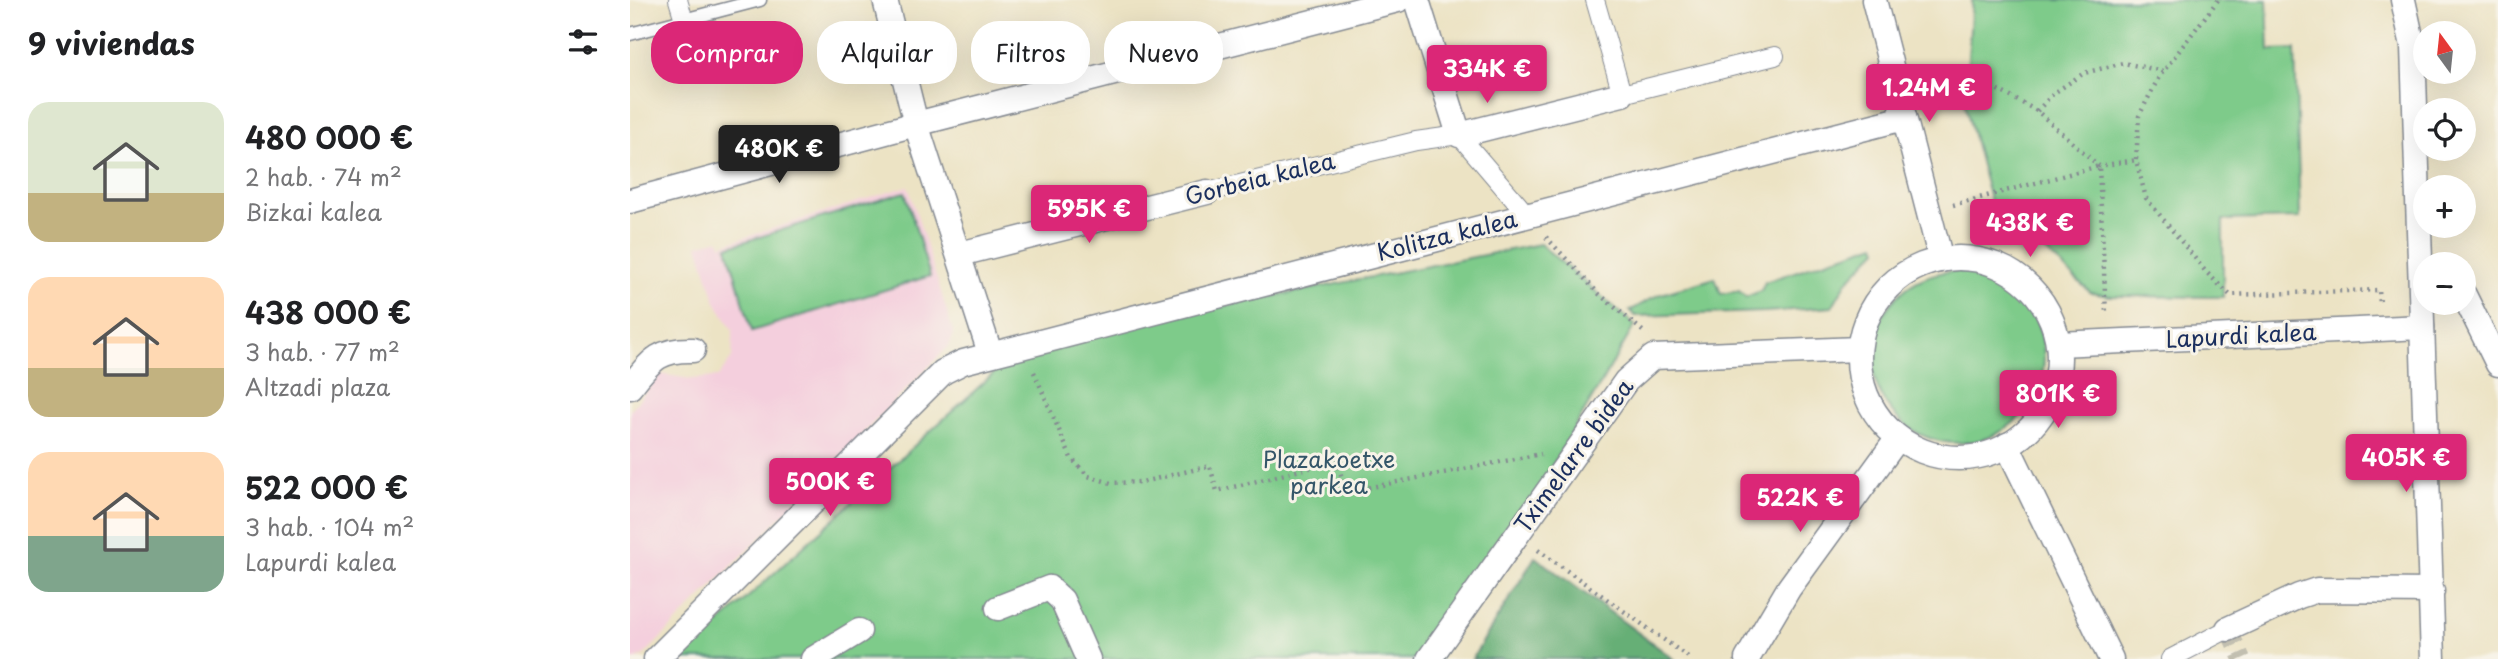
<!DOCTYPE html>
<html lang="es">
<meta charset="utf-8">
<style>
body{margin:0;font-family:"Playpen Sans",sans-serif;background:#f2f2f2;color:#202124;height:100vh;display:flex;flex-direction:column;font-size:26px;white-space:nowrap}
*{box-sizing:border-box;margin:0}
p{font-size:23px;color:#757577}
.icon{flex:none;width:38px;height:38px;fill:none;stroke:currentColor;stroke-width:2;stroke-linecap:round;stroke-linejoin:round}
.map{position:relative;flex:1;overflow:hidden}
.sheet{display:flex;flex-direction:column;background:#fff;width:630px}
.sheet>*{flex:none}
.guide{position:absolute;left:21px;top:21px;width:665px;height:63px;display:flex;gap:14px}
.needle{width:46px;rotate:345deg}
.tools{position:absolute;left:1783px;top:21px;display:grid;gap:14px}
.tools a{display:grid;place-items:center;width:63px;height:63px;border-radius:50%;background:#fff;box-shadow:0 7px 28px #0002;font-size:35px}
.price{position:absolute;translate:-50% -60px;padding:0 16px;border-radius:7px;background:#db2777;color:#fff;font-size:23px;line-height:46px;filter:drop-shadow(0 2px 4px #0008)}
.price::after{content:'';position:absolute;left:50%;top:42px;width:21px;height:16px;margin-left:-10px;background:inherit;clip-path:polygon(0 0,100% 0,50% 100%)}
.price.selected{background:#222;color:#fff}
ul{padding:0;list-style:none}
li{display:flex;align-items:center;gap:21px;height:175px;padding:0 28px}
li span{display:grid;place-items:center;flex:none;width:196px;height:140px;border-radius:21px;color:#555}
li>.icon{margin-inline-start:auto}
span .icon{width:84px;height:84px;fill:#fffc;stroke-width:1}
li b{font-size:30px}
h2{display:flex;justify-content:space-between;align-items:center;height:84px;padding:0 28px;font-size:30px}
.pill{padding:0 24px;border-radius:28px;background:#fff;box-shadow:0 7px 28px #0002;font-size:24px;line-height:63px}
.pill.selected{background:#db2777;color:#fff}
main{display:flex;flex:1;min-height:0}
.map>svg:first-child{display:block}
</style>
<main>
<section class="sheet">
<h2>9 viviendas<svg class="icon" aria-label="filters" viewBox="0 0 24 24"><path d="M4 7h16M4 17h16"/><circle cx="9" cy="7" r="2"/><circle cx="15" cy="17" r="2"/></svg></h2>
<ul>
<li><span style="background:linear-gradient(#dfe7d0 65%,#c2b280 0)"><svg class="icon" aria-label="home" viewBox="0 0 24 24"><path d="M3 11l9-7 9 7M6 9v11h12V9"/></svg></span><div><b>480 000 €</b><p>2 hab. · 74 m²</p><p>Bizkai kalea</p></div></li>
<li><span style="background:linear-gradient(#ffd9b3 65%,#c2b280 0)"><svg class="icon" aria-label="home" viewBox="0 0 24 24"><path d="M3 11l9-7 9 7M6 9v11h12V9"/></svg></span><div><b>438 000 €</b><p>3 hab. · 77 m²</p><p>Altzadi plaza</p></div></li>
<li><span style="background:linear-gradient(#ffd9b3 60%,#7fa58c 0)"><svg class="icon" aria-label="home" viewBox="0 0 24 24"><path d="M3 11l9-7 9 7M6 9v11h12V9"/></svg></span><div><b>522 000 €</b><p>3 hab. · 104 m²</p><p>Lapurdi kalea</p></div></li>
</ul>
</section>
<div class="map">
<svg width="1868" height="659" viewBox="0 0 1868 659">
<rect width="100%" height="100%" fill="#f7f3e8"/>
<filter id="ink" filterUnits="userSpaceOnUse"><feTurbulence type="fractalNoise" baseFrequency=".0143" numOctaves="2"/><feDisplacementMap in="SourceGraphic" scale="14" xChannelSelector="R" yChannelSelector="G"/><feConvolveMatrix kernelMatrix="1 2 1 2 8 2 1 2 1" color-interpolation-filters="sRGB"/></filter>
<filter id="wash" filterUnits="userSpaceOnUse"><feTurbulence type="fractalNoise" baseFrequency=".00686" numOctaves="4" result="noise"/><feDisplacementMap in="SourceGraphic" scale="28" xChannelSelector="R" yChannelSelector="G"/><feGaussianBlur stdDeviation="1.57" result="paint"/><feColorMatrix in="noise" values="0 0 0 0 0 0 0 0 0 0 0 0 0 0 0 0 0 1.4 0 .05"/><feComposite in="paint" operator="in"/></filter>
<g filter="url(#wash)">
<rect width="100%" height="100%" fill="#ece3c4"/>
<polygon fill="#f4cfdd" points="278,186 324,334 319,346 15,654 7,659 0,659 0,411 30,374 61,379 88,377 102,358 103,331 85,300 68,245 89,239 91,245"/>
<g fill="#7ecb8a" stroke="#4c7d74" stroke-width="2">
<polygon points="1342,0 1637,0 1639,50 1665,49 1670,218 1593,220 1593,297 1481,296 1461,293 1418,253 1395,236 1366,223 1335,104"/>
<polygon points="275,192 300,276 122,331 97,247"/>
<polygon points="910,244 1005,325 809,659 50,659 395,345"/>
<polygon points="1246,244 1248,249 1217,281 1202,307 1135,312 1005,316 1000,311 1028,295 1085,278 1091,294 1109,291 1116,297 1131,291 1135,282"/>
<circle cx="1328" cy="357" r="86"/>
</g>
<polygon fill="#66af76" stroke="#406f6a" stroke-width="2" points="905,557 1044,659 842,659"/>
</g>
<g filter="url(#ink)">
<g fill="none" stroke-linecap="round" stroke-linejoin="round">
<polyline stroke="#c2bfb0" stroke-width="18" stroke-dasharray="18 9" stroke-linecap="butt" points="1598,629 1612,659"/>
<g stroke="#848991" stroke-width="15">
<polyline id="service" points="0,34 130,0"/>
</g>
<g stroke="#848991" stroke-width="20">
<g id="pedestrian">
<polyline points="48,0 54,20"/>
<polyline points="965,0 992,94 1145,56"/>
<polyline points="577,192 786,141 829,135 897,215"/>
<polyline points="1540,659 1598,629"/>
</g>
</g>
<g stroke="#848991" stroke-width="27">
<g id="minor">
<polyline points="255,0 286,124 360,353"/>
<polyline points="787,0 829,135 992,94"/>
<polyline points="1244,0 1311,260"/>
<polyline points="1773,0 1783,46 1803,659"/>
<polyline points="0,201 286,124 768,0"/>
<polyline points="330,254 577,192"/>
<circle cx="1329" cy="358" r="100"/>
<polyline points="1834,295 1868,364"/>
<polyline points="1429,344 1792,327"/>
<path d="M 0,387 C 21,361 28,349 63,350"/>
<polyline points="1377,445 1481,659"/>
<polyline points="368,608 419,588 432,600 458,659"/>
<polyline points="1598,629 1669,596 1687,590 1802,591"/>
<polyline points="26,659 313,372 333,362 1274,118"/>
<polyline points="183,659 229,631"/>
<polyline points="799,659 996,381 1023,357 1229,349"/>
<polyline points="1117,659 1159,588 1268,438"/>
</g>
</g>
<g stroke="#848991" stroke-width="4.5" stroke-dasharray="2 5" stroke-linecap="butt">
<polyline points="1588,0 1529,77 1509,116 1506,160 1516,198 1576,272 1600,295 1749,290 1750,305"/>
<polyline points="1290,81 1331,70 1407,111 1469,166 1506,160"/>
<polyline points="1407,111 1424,93 1454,73 1493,63 1533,71"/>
<polyline points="1323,205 1469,166 1476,314"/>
<polyline points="916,237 968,293 1015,333"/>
<polyline points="404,372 441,458 458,476 481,483 512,482 580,466 587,491 707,461 716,492 911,454"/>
<polyline points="908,550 1061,659"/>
</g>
<use href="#service" stroke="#fff" stroke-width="12"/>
<use href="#pedestrian" stroke="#fff" stroke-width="18"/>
<use href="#minor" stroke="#fff" stroke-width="24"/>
</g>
</g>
<g text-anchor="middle" stroke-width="6" stroke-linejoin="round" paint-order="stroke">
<g font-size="23" fill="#1b2f5e" stroke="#f7f3e8">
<text transform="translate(630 179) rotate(-14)" y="8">Gorbeia kalea</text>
<text transform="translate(817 236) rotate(-14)" y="8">Kolitza kalea</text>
<text transform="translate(1611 336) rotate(-3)" y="8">Lapurdi kalea</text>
<text transform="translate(944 456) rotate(-54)" y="8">Tximelarre bidea</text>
</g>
<g font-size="23" fill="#345669" stroke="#f7f3e8">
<text x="699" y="468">Plazakoetxe<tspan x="699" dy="26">parkea</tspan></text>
</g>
</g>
</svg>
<div class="tools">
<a><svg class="needle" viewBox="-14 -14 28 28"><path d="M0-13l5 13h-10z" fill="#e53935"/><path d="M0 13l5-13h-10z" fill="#757577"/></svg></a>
<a><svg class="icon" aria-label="locate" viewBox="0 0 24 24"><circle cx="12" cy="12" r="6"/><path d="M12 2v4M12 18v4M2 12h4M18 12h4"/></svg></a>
<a>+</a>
<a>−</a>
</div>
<b class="price" style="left:857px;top:105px">334K €</b>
<b class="price" style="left:1299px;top:124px">1.24M €</b>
<b class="price selected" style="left:149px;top:185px">480K €</b>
<b class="price" style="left:459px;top:245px">595K €</b>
<b class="price" style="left:1400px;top:259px">438K €</b>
<b class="price" style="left:1428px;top:430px">801K €</b>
<b class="price" style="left:1776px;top:494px">405K €</b>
<b class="price" style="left:200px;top:518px">500K €</b>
<b class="price" style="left:1170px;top:534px">522K €</b>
<div class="guide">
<a class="pill selected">Comprar</a>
<a class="pill">Alquilar</a>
<a class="pill">Filtros</a>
<a class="pill">Nuevo</a>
</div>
</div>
</main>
